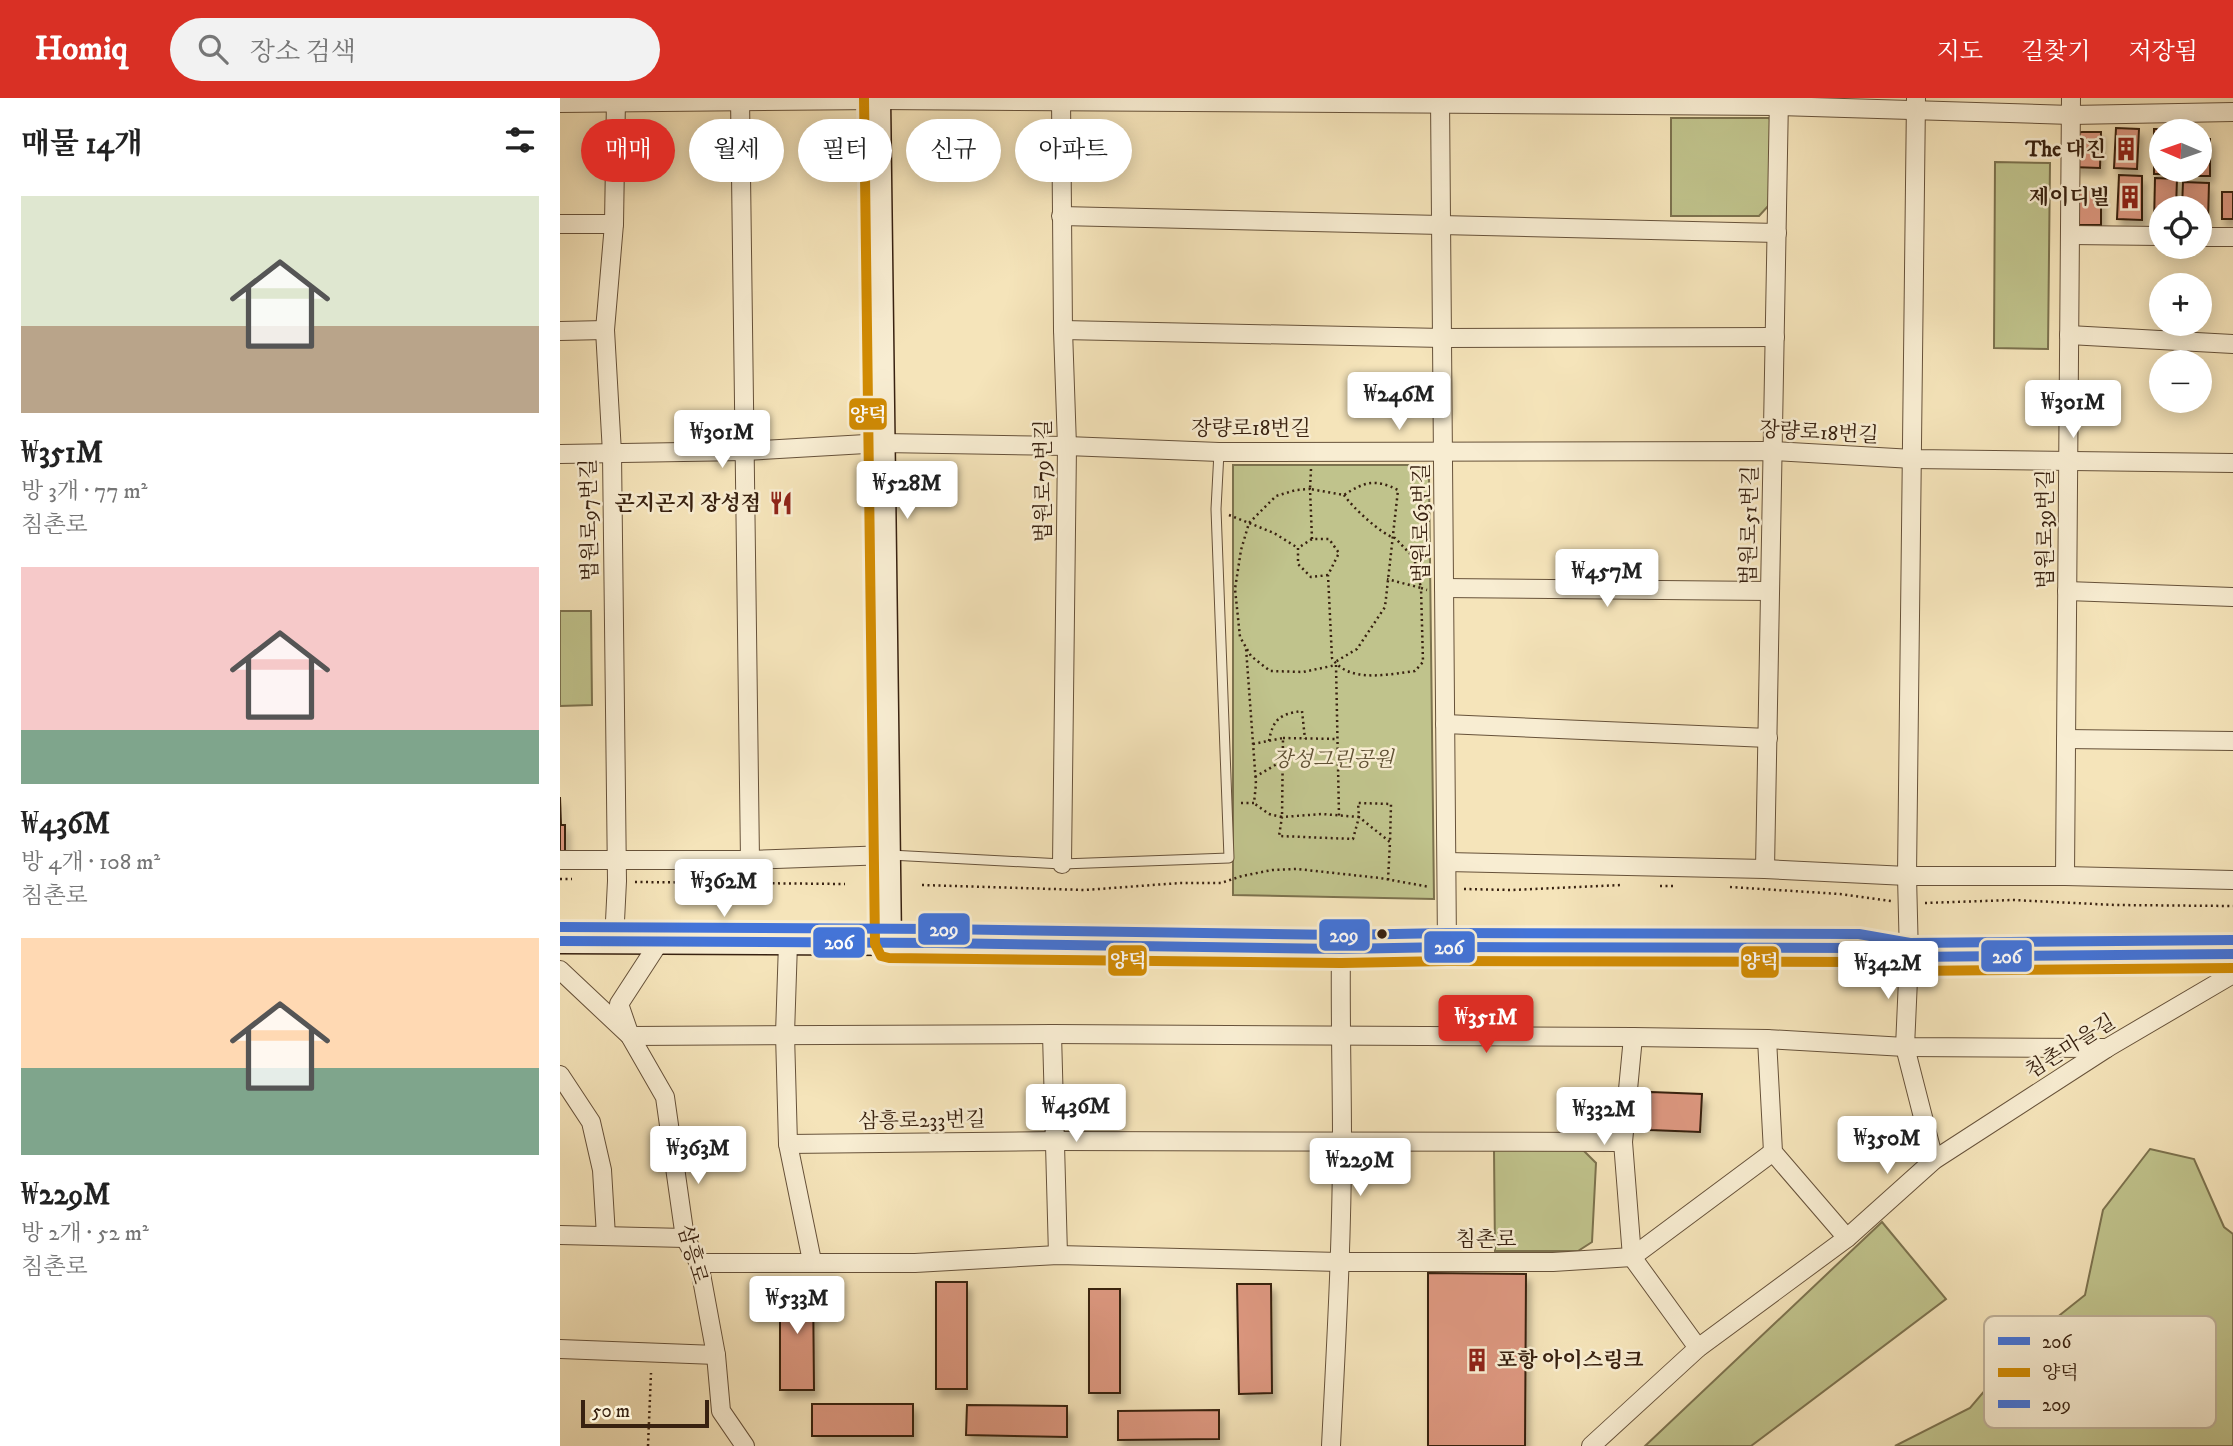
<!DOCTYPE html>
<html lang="ko">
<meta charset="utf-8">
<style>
body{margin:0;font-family:"IM FELL DW Pica","Noto Serif KR",serif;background:#f2f2f2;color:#222;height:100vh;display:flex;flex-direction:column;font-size:26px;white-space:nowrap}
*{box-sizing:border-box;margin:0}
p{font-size:23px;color:#767676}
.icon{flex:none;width:38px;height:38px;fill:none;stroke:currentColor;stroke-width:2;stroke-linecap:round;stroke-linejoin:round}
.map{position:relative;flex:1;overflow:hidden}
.drawer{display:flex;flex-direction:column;background:#fff;width:560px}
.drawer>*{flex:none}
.hud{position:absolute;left:21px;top:21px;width:665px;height:63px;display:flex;gap:14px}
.needle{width:46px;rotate:272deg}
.controls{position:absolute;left:1589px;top:21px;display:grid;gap:14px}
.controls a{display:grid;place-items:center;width:63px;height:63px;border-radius:50%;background:#fff;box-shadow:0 4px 18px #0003;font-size:35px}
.scale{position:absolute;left:21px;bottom:18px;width:128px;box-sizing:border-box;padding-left:7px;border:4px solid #382110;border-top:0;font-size:19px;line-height:24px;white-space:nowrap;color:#382110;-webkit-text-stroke:5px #f8edd2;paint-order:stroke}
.price{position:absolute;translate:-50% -60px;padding:0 16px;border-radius:7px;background:#fff;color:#222;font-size:23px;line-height:46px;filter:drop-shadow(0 2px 4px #0008)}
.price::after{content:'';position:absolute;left:50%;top:42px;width:21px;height:16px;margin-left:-10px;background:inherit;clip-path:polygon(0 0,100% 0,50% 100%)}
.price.on{background:#d93025;color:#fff}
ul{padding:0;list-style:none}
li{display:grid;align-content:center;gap:14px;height:371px;padding:0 21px}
li span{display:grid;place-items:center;height:217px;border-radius:0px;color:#555}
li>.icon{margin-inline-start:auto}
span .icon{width:126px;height:126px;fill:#fffc;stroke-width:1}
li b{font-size:30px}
h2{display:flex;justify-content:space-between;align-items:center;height:84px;padding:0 21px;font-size:30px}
.chip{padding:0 24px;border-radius:32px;background:#fff;box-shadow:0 4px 18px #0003;font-size:24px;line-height:63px}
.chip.on{background:#d93025;color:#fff}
header{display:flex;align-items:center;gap:42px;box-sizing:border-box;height:98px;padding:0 35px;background:#d93025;color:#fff}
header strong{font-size:33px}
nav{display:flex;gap:38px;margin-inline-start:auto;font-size:24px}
.search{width:490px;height:63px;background:#f2f2f2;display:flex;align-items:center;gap:18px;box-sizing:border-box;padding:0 24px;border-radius:38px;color:#767676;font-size:26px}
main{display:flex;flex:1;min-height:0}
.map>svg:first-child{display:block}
</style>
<header>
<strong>Homiq</strong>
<div class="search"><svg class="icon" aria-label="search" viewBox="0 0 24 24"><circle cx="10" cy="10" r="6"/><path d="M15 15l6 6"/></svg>장소 검색</div>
<nav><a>지도</a><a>길찾기</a><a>저장됨</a></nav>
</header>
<main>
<section class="drawer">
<h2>매물 14개<svg class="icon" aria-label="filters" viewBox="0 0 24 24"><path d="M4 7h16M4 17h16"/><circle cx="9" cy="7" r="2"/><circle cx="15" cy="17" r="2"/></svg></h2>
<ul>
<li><span style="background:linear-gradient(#dfe7d0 60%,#b9a48a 0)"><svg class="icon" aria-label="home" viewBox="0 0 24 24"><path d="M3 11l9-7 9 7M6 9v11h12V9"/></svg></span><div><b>₩351M</b><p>방 3개 · 77 m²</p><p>침촌로</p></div></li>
<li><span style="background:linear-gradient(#f6c9c9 75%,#7fa58c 0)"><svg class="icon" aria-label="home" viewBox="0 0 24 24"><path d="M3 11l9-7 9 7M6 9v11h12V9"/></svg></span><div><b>₩436M</b><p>방 4개 · 108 m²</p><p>침촌로</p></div></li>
<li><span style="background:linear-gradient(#ffd9b3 60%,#7fa58c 0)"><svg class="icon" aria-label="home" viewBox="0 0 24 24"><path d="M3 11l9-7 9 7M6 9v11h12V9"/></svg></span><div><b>₩229M</b><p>방 2개 · 52 m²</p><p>침촌로</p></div></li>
</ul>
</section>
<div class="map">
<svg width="1673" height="1348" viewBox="0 0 1673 1348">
<defs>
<filter id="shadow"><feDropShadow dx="4" dy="7" stdDeviation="3.5" flood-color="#0004"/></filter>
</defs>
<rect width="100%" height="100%" fill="#f5e4ba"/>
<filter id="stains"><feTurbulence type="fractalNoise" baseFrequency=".00286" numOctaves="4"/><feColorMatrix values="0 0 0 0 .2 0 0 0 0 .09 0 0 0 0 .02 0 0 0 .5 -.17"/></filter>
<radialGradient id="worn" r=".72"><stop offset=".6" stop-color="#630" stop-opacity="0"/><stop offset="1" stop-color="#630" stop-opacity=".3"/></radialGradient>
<g fill="#c0c38c" stroke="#7c724e" stroke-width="2">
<polygon points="1111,20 1209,20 1213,27 1210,106 1199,118 1111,118"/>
<polygon points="1435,64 1490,65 1488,251 1434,250"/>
<polygon points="673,367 862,367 869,378 874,801 673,797"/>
<polygon points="0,513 31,513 32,607 0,608"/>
<polygon points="1590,1051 1634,1061 1664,1129 1673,1136 1673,1348 1335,1348 1410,1310 1466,1244 1525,1197 1543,1112"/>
<polygon points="934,1052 1023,1052 1036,1065 1032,1144 1018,1153 935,1153"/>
<polygon points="1322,1124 1386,1201 1191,1348 1085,1348"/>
</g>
<g fill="#dc977f" stroke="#382110" stroke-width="2" filter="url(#shadow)">
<polygon points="1556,30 1579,31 1577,71 1554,70"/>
<polygon points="1594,31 1617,31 1617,33 1601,33 1601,72 1617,72 1617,76 1594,76"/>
<polygon points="1522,34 1541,34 1540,70 1512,69 1516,35"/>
<polygon points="1640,41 1650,41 1650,78 1625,78 1625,72 1640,72"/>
<polygon points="1559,77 1582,78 1582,122 1557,121"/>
<polygon points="1595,80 1617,81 1616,110 1601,110 1601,125 1594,125"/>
<polygon points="1623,84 1649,85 1648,124 1640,124 1640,110 1622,110"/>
<polygon points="1512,92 1541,92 1541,127 1519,127 1513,123"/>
<rect x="1662" y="94" width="11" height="27"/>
<polygon points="0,699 1,727 5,727 5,754 0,754"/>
<polygon points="1091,994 1142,996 1140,1034 1090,1032"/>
<polygon points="868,1175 966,1176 965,1348 868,1348"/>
<polygon points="220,1184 253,1184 254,1292 220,1292"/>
<rect x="376" y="1184" width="31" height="107"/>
<polygon points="677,1186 711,1186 712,1295 679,1296"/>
<rect x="529" y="1191" width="31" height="104"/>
<rect x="252" y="1306" width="101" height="32"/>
<polygon points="407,1307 507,1308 507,1339 406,1337"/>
<polygon points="659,1312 659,1341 558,1342 558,1313"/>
</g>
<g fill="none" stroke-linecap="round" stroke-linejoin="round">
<g stroke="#67523a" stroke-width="11">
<polyline id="lane" points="330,757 502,766 669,760 656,411 659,354"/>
</g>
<g stroke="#67523a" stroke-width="20">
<g id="street">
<polyline points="180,0 190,762"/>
<polyline points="501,0 503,232 507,348 502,766"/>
<polyline points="880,0 887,849"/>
<polyline points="1356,0 1347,778 1349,859 1345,949 1374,1062"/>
<polyline points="0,5 319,2 1219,8 1511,17 1673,14"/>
<polyline points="501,118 1217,135"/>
<polyline points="0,126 54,126"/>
<polyline points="1510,137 1601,138"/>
<polyline points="1640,139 1673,139"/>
<polyline points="503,232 882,240 1215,239"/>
<polyline points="0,233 45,232"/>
<polyline points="1509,237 1673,246"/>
<polyline points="0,356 185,353 323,345 507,348 659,354 1213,353 1353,361 1673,365"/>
<polyline points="884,490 1210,493"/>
<polyline points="1507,493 1673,499"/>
<polyline points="885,626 1208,640"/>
<polyline points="1506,641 1673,643"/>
<polyline points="0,762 190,762 328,757"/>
<polyline points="887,764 1205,771 1347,778 1505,778 1673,782"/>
<polyline points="1205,771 1219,0"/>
<polyline points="1505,778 1511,0"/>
<polyline points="54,843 57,783 52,355 45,232 54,126 56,0"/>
<polyline points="100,843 59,906 70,938 105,999 125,1140 139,1165 156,1257 161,1313 185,1348"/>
<polyline points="228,845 225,936 228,1046 252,1163"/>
<polyline points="0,872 68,936"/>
<polyline points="492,936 498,1157"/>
<polyline points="70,938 492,936 1073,939 1207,941 1345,949 1547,950"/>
<polyline points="1073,939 1063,1044 1072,1159 1138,1250"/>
<polyline points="1207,941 1213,1054 1287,1140"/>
<polyline points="0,977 31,1024 42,1072 46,1138"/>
<polyline points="228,1046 496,1043 1063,1044"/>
<polyline points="0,1137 125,1140"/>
<polyline points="1072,1159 1213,1054"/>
<polyline points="139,1165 355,1165 498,1157 779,1164 993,1164 1072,1159"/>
<polyline points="0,1251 156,1257"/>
<path d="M 771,1348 C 776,1247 782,1145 782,1043 C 782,979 780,915 781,851"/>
<polyline points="1031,1348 1138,1250 1287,1140 1374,1062 1547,950 1673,876"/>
</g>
</g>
<g stroke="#382110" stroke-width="27">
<g id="secondary">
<polyline points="318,0 329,846"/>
<polyline points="0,843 377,845 781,851 887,849 1299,850 1349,859 1673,856"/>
</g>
</g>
<g stroke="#382110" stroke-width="2.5" stroke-dasharray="2 3.5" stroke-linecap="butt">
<path d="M 751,371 L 750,391 L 784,397 C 805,383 816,381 838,392 L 825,509 L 797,551 L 775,564"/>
<path d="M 784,397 C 792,409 822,437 835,440 L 854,460 L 861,490 L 827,481"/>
<polyline points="669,417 714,435 738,450"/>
<polyline points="752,441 750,391 736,392 716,398 689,425 681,452 675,491 680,539 691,558 710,573 743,574 776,567 779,718"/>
<path d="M 768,477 L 751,479 L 738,466 L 738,450 L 752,441 L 769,441 L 779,455 L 768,477 L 772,560 C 788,586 830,576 855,573 L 863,564 L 861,490 L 867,492"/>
<polyline points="723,640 776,641"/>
<path d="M 709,643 C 713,621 720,616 742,613 L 745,641"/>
<polyline points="693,646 723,640 722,719 709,716 695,706"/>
<polyline points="695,679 722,663"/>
<polyline points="681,705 694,705 696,686 686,550"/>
<polyline points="0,781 12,781"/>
<polyline points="828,782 830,744 799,719 793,741 719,738 722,719 762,716 799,719 798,705 831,706 830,744"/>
<polyline points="75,784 285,786"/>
<polyline points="362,787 525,792 620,785 661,785 682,778 712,772 737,771 820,780 870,789"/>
<polyline points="1100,788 1114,788"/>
<polyline points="1170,789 1280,796 1331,803"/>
<polyline points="904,791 951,792 1062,787"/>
<polyline points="1365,805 1453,802 1555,807 1673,808"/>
<polyline points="88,1348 91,1275"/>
</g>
<use href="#lane" stroke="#f8edd2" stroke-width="9"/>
<use href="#street" stroke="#f8edd2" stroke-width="18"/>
<use href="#secondary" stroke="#f8edd2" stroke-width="24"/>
<g stroke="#f8edd2" stroke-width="16">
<polyline id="bus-1" points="0,843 377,845 781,851 887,849 1299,850 1349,859 1673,856"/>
</g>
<g stroke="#f8edd2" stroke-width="16">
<polyline id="bus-2" points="304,0 315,846 321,858 329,860 781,865 887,863 1298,864 1349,873 1673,870"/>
</g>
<g stroke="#f8edd2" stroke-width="16">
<polyline id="bus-3" points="0,829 377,831 781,837 887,835 1299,836 1350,845 1673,842"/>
</g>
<use href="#bus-1" stroke="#4374d9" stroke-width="10"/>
<use href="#bus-2" stroke="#d18b03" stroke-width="10"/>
<use href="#bus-3" stroke="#4374d9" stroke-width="10"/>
</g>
<defs>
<g id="building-bare" transform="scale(1.89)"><path d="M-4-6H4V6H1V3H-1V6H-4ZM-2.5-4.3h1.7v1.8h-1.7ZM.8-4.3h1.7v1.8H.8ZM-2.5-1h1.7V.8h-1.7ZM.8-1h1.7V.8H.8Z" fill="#8f2418" stroke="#f8edd2" stroke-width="2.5" paint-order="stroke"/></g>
<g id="restaurant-bare" transform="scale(1.89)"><path d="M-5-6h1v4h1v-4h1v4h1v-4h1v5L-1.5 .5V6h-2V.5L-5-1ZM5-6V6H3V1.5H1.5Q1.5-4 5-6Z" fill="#8f2418" stroke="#f8edd2" stroke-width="2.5" paint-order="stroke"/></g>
</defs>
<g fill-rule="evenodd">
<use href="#building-bare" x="1566" y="51"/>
<use href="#building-bare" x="1570" y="99"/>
<use href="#restaurant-bare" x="221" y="405"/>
<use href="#building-bare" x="917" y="1262"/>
</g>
<circle fill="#382110" stroke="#f8edd2" stroke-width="2.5" cx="822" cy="836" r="6"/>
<g text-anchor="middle" stroke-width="5" stroke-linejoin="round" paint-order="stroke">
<g font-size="21" font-weight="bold" fill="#382110" stroke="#f8edd2" text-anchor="end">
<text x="1546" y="58">The 대진</text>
<text x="1550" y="106">제이디빌</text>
<text x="201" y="412">곤지곤지 장성점</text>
<text x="937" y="1269" text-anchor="start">포항 아이스링크</text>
</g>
<g font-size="21" fill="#382110" stroke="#f8edd2">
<text x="691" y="337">장량로18번길</text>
<text transform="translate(1259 334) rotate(3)" y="7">장량로18번길</text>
<text transform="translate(483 383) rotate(-90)" y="7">법원로79번길</text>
<text transform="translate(29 422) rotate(-91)" y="7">법원로97번길</text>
<text transform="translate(861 425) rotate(-90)" y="7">법원로63번길</text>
<text transform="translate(1189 427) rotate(-89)" y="7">법원로51번길</text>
<text transform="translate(1485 431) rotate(-90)" y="7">법원로39번길</text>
<text transform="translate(1510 948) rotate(-32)" y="7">침촌마을길</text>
<text transform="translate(362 1022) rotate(-1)" y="7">삼흥로233번길</text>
<text x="926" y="1148">침촌로</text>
<text transform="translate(133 1156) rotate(74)" y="7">삼흥로</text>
</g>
<g font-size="21" font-style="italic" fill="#615235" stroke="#f8edd2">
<text x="773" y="668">장성그린공원</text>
</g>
</g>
<rect x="1424" y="1218" width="232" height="112" rx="10" fill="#f8edd2" stroke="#beb098" stroke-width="2"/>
<rect x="1438" y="1239" width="32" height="8" fill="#4374d9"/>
<rect x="1438" y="1270" width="32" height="9" fill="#d18b03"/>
<rect x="1438" y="1302" width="32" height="8" fill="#4374d9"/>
<g font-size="19" fill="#382110">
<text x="1482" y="1250">206</text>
<text x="1482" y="1281">양덕</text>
<text x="1482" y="1313">209</text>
</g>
<g stroke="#f8edd2" stroke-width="2.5">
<rect x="288" y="299" width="40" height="34" rx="7" fill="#d18b03"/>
<rect x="357" y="814" width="54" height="34" rx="7" fill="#4374d9"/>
<rect x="758" y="820" width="53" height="34" rx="7" fill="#4374d9"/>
<rect x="252" y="828" width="54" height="33" rx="7" fill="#4374d9"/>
<rect x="863" y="832" width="53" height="34" rx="7" fill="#4374d9"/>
<rect x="1420" y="841" width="53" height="34" rx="7" fill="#4374d9"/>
<rect x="547" y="846" width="41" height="33" rx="7" fill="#d18b03"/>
<rect x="1180" y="847" width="40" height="34" rx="7" fill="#d18b03"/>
</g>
<g font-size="19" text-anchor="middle" font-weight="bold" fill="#fff">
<text x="308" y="323">양덕</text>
<text x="384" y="838">209</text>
<text x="784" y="844">209</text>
<text x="279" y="851">206</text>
<text x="889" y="856">206</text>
<text x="1447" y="865">206</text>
<text x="568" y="869">양덕</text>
<text x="1200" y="870">양덕</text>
</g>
<rect width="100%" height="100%" filter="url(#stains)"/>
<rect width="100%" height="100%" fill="url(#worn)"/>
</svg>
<div class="controls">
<a><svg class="needle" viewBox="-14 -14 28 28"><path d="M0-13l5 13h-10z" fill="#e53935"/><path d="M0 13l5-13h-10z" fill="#767676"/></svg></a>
<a><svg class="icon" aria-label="locate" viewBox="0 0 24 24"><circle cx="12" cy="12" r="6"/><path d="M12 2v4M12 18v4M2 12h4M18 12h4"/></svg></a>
<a>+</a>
<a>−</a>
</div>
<div class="scale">50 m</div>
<b class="price" style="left:839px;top:334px">₩246M</b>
<b class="price" style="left:1513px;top:342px">₩301M</b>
<b class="price" style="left:162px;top:372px">₩301M</b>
<b class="price" style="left:347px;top:423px">₩528M</b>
<b class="price" style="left:1047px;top:511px">₩457M</b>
<b class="price" style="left:164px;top:821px">₩362M</b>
<b class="price" style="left:1328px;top:903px">₩342M</b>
<b class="price on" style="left:926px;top:957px">₩351M</b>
<b class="price" style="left:516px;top:1046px">₩436M</b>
<b class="price" style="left:1044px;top:1049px">₩332M</b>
<b class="price" style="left:1327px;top:1078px">₩350M</b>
<b class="price" style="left:138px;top:1088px">₩363M</b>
<b class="price" style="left:800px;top:1100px">₩229M</b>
<b class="price" style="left:237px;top:1238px">₩533M</b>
<div class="hud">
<a class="chip on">매매</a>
<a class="chip">월세</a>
<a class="chip">필터</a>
<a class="chip">신규</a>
<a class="chip">아파트</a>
</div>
</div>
</main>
